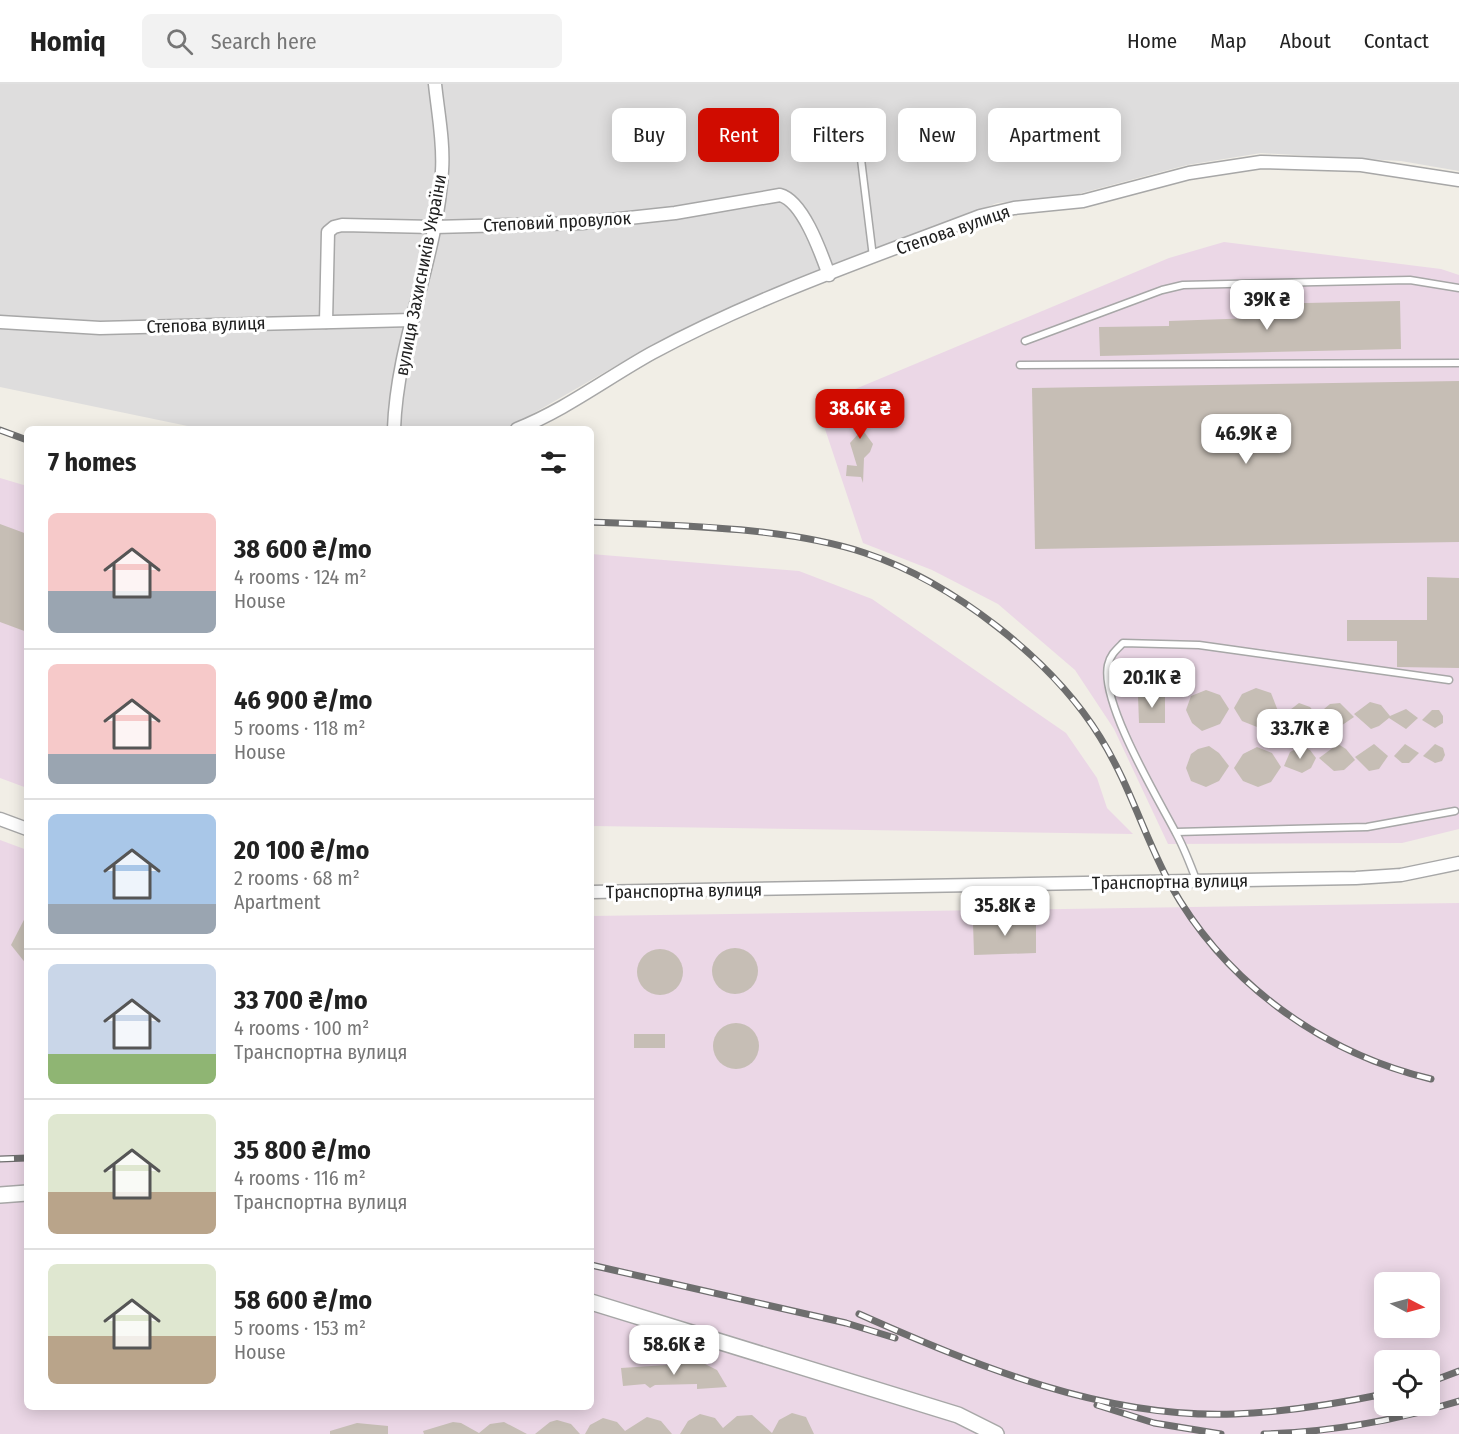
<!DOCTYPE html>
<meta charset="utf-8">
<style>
body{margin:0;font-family:"Fira Sans Condensed",sans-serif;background:#f2f2f2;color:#222;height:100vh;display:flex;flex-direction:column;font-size:22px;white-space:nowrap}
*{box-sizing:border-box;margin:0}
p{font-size:20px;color:#767676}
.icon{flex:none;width:33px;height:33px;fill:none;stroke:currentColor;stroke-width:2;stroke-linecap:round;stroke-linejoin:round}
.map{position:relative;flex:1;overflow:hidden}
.details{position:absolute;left:24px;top:342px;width:570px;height:984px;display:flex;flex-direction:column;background:#fff;border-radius:9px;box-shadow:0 3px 15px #0003}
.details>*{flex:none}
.banner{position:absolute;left:612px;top:24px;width:570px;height:54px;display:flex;gap:12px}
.needle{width:39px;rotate:96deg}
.controls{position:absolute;left:1374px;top:1188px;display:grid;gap:12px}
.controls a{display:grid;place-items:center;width:66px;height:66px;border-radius:9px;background:#fff;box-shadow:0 3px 15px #0003;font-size:30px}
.price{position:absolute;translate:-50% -51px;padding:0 14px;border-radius:12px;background:#fff;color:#222;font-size:20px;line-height:39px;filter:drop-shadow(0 2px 3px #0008)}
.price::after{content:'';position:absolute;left:50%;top:36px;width:18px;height:14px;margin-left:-9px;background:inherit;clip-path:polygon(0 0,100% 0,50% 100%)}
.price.current{background:#d00c00;color:#fff}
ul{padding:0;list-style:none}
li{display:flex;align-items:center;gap:18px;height:150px;padding:0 24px}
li+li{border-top:2px solid #e0e0e0}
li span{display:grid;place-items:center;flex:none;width:168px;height:120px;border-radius:9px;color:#555}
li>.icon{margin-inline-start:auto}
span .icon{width:72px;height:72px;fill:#fffc;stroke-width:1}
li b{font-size:26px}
h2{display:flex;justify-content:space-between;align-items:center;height:72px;padding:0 24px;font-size:26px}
.chip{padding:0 21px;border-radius:9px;background:#fff;box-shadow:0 3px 15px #0003;font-size:21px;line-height:54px}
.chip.current{background:#d00c00;color:#fff}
header{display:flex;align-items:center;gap:36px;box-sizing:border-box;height:84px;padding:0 30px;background:#fff;border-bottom:2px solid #e0e0e0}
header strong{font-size:28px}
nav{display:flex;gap:33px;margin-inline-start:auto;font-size:21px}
.search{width:420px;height:54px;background:#f2f2f2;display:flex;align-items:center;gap:15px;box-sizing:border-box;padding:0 21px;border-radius:9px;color:#767676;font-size:22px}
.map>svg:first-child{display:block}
</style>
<header>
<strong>Homiq</strong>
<div class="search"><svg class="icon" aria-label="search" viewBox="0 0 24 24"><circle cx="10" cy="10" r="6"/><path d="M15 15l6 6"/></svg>Search here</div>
<nav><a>Home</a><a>Map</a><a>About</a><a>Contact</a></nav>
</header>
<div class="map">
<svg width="1459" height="1350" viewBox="0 0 1459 1350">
<rect width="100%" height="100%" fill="#f1eee6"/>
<polygon fill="#dedddd" points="0,0 1459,0 1459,87 1401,77 1261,69 1187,81 1078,110 997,119 817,189 645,265 508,344 202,345 0,303"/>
<g fill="#ebd7e6" fill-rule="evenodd">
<polygon points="1224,158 1441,185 1459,191 1459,745 1402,759 1168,760 1114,645 1075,586 998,520 932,486 863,459 817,321 1169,174"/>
<polygon points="0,394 27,402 27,704 0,694"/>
<polygon points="591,470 799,487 872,515 1066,649 1097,694 1107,724 1133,750 591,742"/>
<path d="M 0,756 L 27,766 L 27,1323 L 591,1323 L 591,832 L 1459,819 L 1459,1350 L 0,1350 ZM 1384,1198 L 1430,1198 L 1430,1244 L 1384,1244 ZM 1384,1276 L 1430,1276 L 1430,1322 L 1384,1322 Z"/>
</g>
<g fill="#c6beb5">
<polygon points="1400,217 1401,265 1100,272 1099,243 1169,242 1169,237 1255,234 1255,220"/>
<polygon points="1459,297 1459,458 1035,465 1032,304"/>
<polygon points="859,321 868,323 872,331 870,339 862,345 873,360 870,368 864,374 863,399 861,393 846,392 847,381 857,382 850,359 860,348 849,334 851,325"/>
<polygon points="0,440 27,450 27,548 0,538"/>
<polygon points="1427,493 1459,494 1459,584 1397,583 1397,557 1347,557 1347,536 1427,536"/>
<polygon points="1256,604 1271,609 1278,627 1271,638 1257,643 1242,637 1234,624 1242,610"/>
<polygon points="1206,606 1220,611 1229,625 1220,640 1202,647 1192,639 1186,626 1191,612"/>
<polygon points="1138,612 1165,612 1165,639 1139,639"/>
<polygon points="1370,618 1381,621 1390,632 1406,625 1418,634 1406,645 1389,634 1379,642 1371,645 1354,630"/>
<polygon points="1299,619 1310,623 1319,634 1300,646 1289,639 1286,629"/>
<polygon points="1340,619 1354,633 1335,646 1318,630 1330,620"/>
<polygon points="1432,626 1439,626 1443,632 1443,639 1435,644 1422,636"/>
<polygon points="1338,660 1346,665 1355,676 1344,686 1334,687 1319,674"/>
<polygon points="1374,660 1388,672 1379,685 1369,687 1355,673"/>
<polygon points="1405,660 1419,669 1409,679 1402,679 1394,672"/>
<polygon points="1435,660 1443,664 1445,671 1442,677 1435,679 1423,672"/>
<polygon points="1209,662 1219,669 1229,682 1219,697 1206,703 1191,697 1186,684 1191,670 1198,665"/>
<polygon points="1302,662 1310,666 1316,674 1311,684 1302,689 1284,682 1290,668"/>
<polygon points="1257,663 1272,669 1281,683 1271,698 1258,703 1243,697 1234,684 1243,670"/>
<polygon points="27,830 27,881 11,861"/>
<polygon points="1036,836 1036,869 974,871 973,838"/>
<circle cx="735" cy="887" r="23"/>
<circle cx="660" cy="888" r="23"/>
<circle cx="736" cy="962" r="23"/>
<rect x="634" y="950" width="31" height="14"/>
<polygon points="697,1279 705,1280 717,1286 727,1303 697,1305 697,1300 655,1301 650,1304 645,1300 623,1302 621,1284"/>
<polygon points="792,1329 806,1333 814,1350 680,1350 688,1337 700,1330 715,1334 723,1344 737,1332 752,1331 772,1349 779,1336"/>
<polygon points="647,1333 661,1337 672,1350 585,1350 590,1341 603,1334 617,1338 625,1347"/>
<polygon points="557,1336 571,1340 580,1350 535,1350 550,1338"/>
<polygon points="453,1338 461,1339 479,1349 490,1340 504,1338 527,1350 424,1350 423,1347"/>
<polygon points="357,1339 388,1342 388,1350 330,1350 330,1347"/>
</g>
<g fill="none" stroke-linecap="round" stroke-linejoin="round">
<g stroke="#a7a7a7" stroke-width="9">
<g id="service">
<polyline points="860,67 873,173"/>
<polyline points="1025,257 1162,206 1183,201 1410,196 1459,204"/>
<polyline points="1020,281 1459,279"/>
<polyline points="1176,748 1367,743 1455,727"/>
<path d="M 1197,798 C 1191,782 1185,766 1177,751 C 1159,716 1100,619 1108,581 C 1110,571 1116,566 1123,559 L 1199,561 L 1449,596"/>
</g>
</g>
<g stroke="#a7a7a7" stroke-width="15">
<g id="minor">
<polyline points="0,238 100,244 412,236"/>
<path d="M 326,238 L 328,148 L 334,143 L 342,141 L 434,143 L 582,139 L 675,129 L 780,111 C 803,117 821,169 829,191"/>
<path d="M 394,345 C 397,257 437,174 442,87 C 444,58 438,29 435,0"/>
<path d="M 517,345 C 565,326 607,294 652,269 C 756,213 870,174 980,132 L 1014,124 L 1083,117 L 1189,89 L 1261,78 L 1361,81 L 1459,96"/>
<polyline points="0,735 27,745"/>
<polyline points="591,808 1356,794 1401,791 1459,779"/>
</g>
</g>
<g stroke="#a7a7a7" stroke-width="18">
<g id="tertiary">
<polyline points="0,1111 27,1109"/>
<polyline points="591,1218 958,1331 996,1350"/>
</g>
</g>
<use href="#service" stroke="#fff" stroke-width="6"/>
<use href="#minor" stroke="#fff" stroke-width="12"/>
<use href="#tertiary" stroke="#fff" stroke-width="15"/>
<g stroke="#6e6e6e" stroke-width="7">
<g id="rail">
<polyline points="0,346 27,356"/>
<path d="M 591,438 C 674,441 787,443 865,469 C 952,498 1052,575 1100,653 C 1129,699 1144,752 1170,800 C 1225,899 1322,969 1431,995"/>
<polyline points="0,1075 27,1074"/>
<polyline points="591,1181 846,1239 895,1254"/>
<path d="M 859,1230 C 976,1282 1105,1335 1235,1330 C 1285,1328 1336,1320 1384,1310"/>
<polyline points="1430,1298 1459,1287"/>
<polyline points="1097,1321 1154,1339 1221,1350"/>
<path d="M 1264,1350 C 1332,1348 1394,1337 1459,1317"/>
</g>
</g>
<use href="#rail" stroke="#fff" stroke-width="4.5" stroke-dasharray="14" stroke-linecap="butt"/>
</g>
<g text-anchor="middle" stroke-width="6" stroke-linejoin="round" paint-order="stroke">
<g font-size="18" fill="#202020" stroke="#fff">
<text transform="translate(557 138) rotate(-3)" y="6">Степовий провулок</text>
<text transform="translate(953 146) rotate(-19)" y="6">Степова вулиця</text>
<text transform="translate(421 191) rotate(-79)" y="6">вулиця Захисників України</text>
<text transform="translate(206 241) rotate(-2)" y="6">Степова вулиця</text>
<text transform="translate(1170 798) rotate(-1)" y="6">Транспортна вулиця</text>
<text transform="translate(684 807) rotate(-1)" y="6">Транспортна вулиця</text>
</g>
</g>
</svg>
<div class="controls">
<a><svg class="needle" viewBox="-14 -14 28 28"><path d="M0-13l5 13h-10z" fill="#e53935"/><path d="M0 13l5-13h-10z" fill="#767676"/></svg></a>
<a><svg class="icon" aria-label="locate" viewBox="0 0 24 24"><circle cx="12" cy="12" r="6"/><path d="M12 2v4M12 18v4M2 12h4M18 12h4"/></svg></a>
</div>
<b class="price" style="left:1267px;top:247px">39K ₴</b>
<b class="price current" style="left:860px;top:356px">38.6K ₴</b>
<b class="price" style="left:1246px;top:381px">46.9K ₴</b>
<b class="price" style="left:1152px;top:625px">20.1K ₴</b>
<b class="price" style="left:1300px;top:676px">33.7K ₴</b>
<b class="price" style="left:1005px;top:853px">35.8K ₴</b>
<b class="price" style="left:674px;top:1292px">58.6K ₴</b>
<div class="banner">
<a class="chip">Buy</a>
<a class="chip current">Rent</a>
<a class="chip">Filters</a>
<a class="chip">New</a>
<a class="chip">Apartment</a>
</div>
<section class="details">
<h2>7 homes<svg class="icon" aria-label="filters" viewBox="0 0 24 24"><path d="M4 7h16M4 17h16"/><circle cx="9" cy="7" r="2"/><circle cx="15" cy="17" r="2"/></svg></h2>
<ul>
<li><span style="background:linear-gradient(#f6c9c9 65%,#9aa5b1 0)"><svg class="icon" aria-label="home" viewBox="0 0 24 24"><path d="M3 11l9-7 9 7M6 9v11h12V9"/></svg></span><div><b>38 600 ₴/mo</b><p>4 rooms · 124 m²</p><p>House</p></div></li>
<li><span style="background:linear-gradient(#f6c9c9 75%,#9aa5b1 0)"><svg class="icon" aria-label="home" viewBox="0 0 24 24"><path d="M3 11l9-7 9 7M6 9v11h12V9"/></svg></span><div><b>46 900 ₴/mo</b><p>5 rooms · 118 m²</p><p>House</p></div></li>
<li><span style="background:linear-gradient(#a9c7e8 75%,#9aa5b1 0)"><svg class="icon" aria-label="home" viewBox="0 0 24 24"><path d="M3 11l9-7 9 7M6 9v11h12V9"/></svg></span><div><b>20 100 ₴/mo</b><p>2 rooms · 68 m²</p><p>Apartment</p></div></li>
<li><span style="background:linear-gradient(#c9d6e8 75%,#8fb573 0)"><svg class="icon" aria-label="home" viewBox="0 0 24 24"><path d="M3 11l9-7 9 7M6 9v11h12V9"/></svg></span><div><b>33 700 ₴/mo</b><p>4 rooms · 100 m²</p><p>Транспортна вулиця</p></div></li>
<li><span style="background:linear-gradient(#dfe7d0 65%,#b9a48a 0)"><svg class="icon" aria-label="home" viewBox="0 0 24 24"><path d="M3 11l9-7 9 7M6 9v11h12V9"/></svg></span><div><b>35 800 ₴/mo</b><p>4 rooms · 116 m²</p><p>Транспортна вулиця</p></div></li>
<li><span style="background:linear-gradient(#dfe7d0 60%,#b9a48a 0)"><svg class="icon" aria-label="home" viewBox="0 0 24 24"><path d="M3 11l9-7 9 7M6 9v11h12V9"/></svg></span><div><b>58 600 ₴/mo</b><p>5 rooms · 153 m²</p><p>House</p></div></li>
</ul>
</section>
</div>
